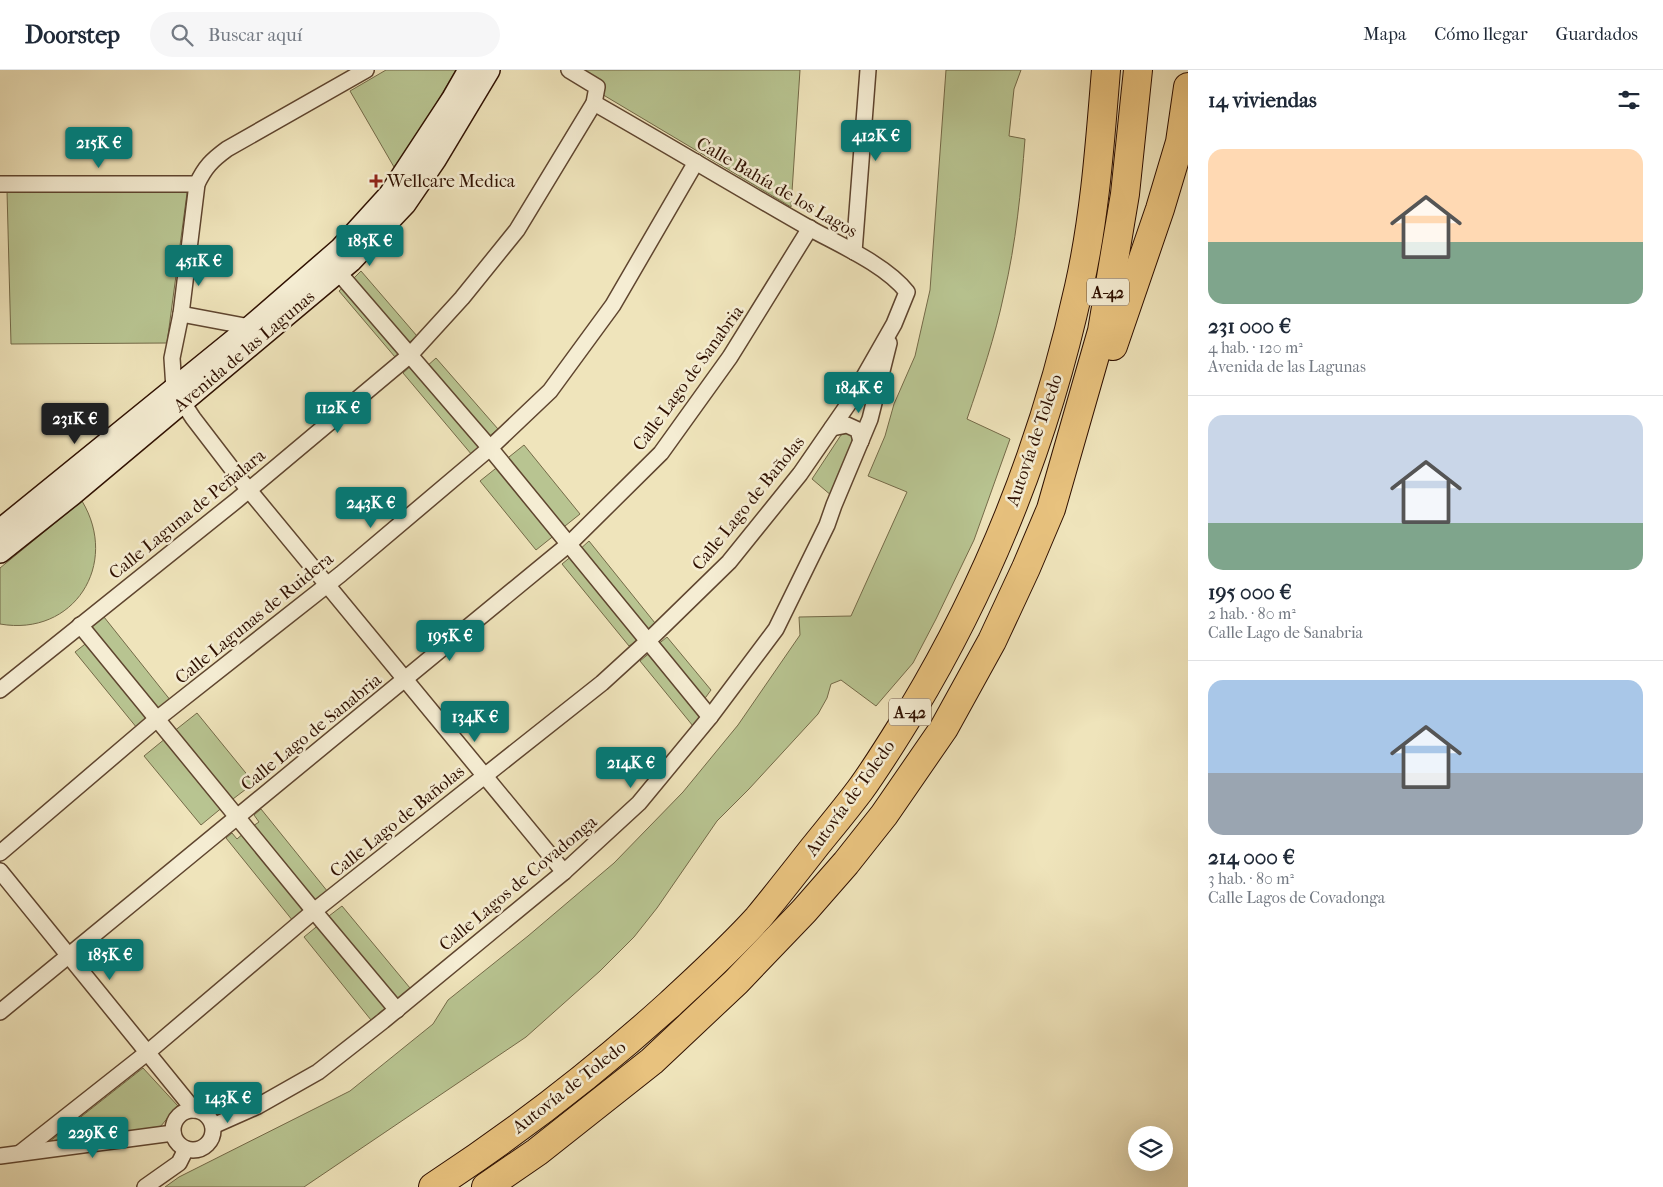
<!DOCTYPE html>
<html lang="es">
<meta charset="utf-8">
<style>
body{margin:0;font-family:"IM FELL French Canon",serif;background:#f6f6f7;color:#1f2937;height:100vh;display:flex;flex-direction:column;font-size:19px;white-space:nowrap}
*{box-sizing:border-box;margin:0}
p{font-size:16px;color:#747a83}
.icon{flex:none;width:28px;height:28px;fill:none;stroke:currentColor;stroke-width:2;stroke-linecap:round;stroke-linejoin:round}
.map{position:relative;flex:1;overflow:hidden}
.panel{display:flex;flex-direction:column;background:#fff;width:475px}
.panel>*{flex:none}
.fabs{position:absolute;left:1128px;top:1056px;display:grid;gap:10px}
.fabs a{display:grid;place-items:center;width:45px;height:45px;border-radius:50%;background:#fff;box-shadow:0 5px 20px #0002;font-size:25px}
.price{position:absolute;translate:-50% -42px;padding:0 11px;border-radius:5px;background:#0f766e;color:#fff;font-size:16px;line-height:32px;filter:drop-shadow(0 1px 2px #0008)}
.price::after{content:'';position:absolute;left:50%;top:30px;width:15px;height:11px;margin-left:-8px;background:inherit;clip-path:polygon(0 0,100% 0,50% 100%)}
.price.on{background:#222;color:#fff}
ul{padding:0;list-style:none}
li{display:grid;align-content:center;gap:10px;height:265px;padding:0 20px}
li+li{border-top:1px solid #e0e1e3}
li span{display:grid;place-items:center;height:155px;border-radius:15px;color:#555}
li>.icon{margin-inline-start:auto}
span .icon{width:90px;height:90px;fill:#fffc;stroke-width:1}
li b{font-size:21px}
h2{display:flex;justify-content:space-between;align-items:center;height:60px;padding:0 20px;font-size:21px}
header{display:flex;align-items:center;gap:30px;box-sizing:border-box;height:70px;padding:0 25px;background:#fff;border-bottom:1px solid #e0e1e3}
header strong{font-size:24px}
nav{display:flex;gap:28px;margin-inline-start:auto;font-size:18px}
.search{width:350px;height:45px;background:#f6f6f7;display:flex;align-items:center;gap:12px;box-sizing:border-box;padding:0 18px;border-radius:28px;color:#747a83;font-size:19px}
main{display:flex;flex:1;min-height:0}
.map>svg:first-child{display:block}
</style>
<header>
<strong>Doorstep</strong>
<div class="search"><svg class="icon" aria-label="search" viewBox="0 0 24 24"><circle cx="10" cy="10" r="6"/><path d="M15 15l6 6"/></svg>Buscar aquí</div>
<nav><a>Mapa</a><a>Cómo llegar</a><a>Guardados</a></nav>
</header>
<main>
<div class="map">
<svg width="1188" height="1117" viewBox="0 0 1188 1117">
<rect width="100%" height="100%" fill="#efe4bb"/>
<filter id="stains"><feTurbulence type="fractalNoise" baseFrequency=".004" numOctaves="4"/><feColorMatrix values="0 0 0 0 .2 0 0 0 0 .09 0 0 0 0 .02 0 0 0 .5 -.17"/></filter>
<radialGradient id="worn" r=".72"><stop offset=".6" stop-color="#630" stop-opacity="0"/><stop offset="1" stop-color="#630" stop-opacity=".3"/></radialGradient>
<g fill="#b8c491" stroke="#746a48">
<polygon points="386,0 456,0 411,76 394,97 350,21"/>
<polygon points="575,0 800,0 791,137 595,20"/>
<path d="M 946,0 L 1021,0 L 1014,19 L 1009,66 L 1025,69 C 1021,121 1016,173 1004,224 C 995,267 981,308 967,349 L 1010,369 L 974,470 L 936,549 L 913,593 L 876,636 L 841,610 L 831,614 L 827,628 L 818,644 L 749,719 L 717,751 L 657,838 L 634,867 L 600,901 L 526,967 L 304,1117 L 165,1117 L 179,1107 L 350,1021 L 433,954 L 448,930 L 528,866 L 614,793 L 683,722 L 738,655 L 800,565 L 799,547 L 851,546 L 907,422 L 868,406 L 885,366 L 894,334 L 915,286 L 930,220 Z"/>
<polygon points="181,119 187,123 167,273 11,274 7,121"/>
<polygon points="361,201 417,266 406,275 351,211"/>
<polygon points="346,215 402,281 395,287 339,221"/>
<polygon points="436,288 498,359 487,368 426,297"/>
<polygon points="413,294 483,376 472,385 403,303"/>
<polygon points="848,363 852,366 855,371 832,426 812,409 841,365"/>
<polygon points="524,375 580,444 560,460 504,391"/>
<polygon points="500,395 556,464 536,480 480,411"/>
<path d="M 82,431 C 120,494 74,567 0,554 L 0,498 Z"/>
<polygon points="589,471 655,553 646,562 578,481"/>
<polygon points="573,485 641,568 629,576 562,494"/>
<polygon points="104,547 171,631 156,643 88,560"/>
<polygon points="667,567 711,620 703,631 656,576"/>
<polygon points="89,571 151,646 137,658 75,582"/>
<polygon points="652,581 703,642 693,656 640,591"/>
<polygon points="197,643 254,713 229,732 173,662"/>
<polygon points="166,668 224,736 201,755 144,686"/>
<polygon points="261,739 328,822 313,835 250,758 259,752 254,745"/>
<polygon points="245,762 308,839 293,851 226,768 232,763 237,769"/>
<polygon points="342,836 410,918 393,932 325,849"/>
<polygon points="321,853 388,936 371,950 304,867"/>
<polygon points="143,998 178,1036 160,1057 49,1072"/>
</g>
<polygon fill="#9abeb3" stroke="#6f786b" points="212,1013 216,1017 209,1022 212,1026 207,1030 201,1022"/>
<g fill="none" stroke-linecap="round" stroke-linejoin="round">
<g stroke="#5f452f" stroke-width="18">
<g id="street">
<path d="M 366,0 L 227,79 C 212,90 205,97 197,114 L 181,244 L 172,288 L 174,319 L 193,348 L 239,408 L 564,802"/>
<polyline points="0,114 197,114"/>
<polyline points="854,182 868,0"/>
<polyline points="339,203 490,378 710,647"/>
<polyline points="181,244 250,257"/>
<polyline points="832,358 847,355 858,360 861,371"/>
<polyline points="80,555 314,841 397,940"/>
<polyline points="0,620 237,430 410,285 462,228 517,160 594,33 597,17 569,0"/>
<polyline points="0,783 157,649 341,504 490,378 550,321 613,235 696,92"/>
<polyline points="0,801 194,1040"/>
<polyline points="0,942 569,474 661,383 730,287 810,158"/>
<circle cx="193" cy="1060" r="20"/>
<polyline points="213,1056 258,1036 318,1002 383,951 564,802 639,733 710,647 776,559 827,455 834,435 870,349 889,273"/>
<path d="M 20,1083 L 148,982 L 314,841 L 602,613 L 648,571 L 729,492 L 800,404 L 849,333 L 894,254 L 907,222 C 886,195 840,175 809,158 C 737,117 666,74 594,33"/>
<polyline points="0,1086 173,1063"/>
<polyline points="145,1117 179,1093 186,1079"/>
</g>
</g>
<g stroke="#2f1000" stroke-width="24">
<g id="secondary">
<polyline points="0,460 250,257 340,179 390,124 453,28 469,0"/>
<polyline points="0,482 73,424 351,191 405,134 435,90 489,0"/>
</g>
</g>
<g stroke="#2f1000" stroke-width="30">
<g id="highway">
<polyline points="1113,276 1160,139 1180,72 1188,17"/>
<path d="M 433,1117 C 517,1062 596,1001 670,934 C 700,906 731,878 758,848 C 777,825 795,802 813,779 C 829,759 845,740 860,720 C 879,694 895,667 912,640 C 992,507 1046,368 1079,217 C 1095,146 1100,72 1106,0"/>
<polyline points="486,1117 537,1082 652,991 736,912 804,841 846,793 884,745 944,658 992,571 1026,498 1051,439 1102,261 1125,124 1138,0"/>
</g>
</g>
<use href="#street" stroke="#f5edd3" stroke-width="15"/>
<use href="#secondary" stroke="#f5edd3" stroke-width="21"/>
<use href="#highway" stroke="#e8c27e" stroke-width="28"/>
</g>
<path fill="#8f2418" stroke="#f5edd3" stroke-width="2" d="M373.5 103.5h5v5h5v5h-5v5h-5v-5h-5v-5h5z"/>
<g text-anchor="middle" stroke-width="5" stroke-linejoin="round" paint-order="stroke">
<g fill="#f5edd3" stroke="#6a523f" stroke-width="1">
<rect x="1087" y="208.5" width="42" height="27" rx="4"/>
<rect x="889" y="628.5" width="42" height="27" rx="4"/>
</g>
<g font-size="16" font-weight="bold" fill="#2f1000">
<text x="1108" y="228">A-42</text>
<text x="910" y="648">A-42</text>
</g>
<g font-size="18" fill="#2f1000" stroke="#f5edd3" text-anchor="start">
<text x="387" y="117">Wellcare Medica</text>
</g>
<g font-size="18" fill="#2f1000" stroke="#f5edd3">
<text transform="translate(777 117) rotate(30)" y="6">Calle Bahía de los Lagos</text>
<text transform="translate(244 281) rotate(-40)" y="6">Avenida de las Lagunas</text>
<text transform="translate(688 308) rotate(-54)" y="6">Calle Lago de Sanabria</text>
<text transform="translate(1034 370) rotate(-71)" y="6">Autovía de Toledo</text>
<text transform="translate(748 433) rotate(-51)" y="6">Calle Lago de Bañolas</text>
<text transform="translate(187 444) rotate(-39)" y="6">Calle Laguna de Peñalara</text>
<text transform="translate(254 548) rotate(-39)" y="6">Calle Lagunas de Ruidera</text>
<text transform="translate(311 662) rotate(-39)" y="6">Calle Lago de Sanabria</text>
<text transform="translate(850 728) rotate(-54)" y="6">Autovía de Toledo</text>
<text transform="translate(397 751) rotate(-39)" y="6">Calle Lago de Bañolas</text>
<text transform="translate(518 813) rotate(-40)" y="6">Calle Lagos de Covadonga</text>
<text transform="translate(569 1017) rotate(-38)" y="6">Autovía de Toledo</text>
</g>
</g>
<rect width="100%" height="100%" filter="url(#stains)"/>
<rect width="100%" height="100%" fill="url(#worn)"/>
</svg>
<div class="fabs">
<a><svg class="icon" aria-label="layers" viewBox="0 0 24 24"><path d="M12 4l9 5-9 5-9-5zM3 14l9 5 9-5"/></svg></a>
</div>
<b class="price" style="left:876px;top:92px">412K €</b>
<b class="price" style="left:99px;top:99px">215K €</b>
<b class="price" style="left:370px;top:197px">185K €</b>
<b class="price" style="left:199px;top:217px">451K €</b>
<b class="price" style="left:859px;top:344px">184K €</b>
<b class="price" style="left:338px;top:364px">112K €</b>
<b class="price on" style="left:75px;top:375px">231K €</b>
<b class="price" style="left:371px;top:459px">243K €</b>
<b class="price" style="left:450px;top:592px">195K €</b>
<b class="price" style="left:475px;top:673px">134K €</b>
<b class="price" style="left:631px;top:719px">214K €</b>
<b class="price" style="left:110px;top:911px">185K €</b>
<b class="price" style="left:228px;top:1054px">143K €</b>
<b class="price" style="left:93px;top:1089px">229K €</b>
</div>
<section class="panel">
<h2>14 viviendas<svg class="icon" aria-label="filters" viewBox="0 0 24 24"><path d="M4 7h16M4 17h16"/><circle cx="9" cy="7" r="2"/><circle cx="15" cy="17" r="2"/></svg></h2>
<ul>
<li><span style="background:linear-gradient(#ffd9b3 60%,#7fa58c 0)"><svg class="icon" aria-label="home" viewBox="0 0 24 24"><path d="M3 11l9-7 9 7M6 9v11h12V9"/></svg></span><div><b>231 000 €</b><p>4 hab. · 120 m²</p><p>Avenida de las Lagunas</p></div></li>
<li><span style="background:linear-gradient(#c9d6e8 70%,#7fa58c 0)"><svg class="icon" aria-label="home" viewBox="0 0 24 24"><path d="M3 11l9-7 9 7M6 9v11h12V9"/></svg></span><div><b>195 000 €</b><p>2 hab. · 80 m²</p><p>Calle Lago de Sanabria</p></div></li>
<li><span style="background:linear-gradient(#a9c7e8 60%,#9aa5b1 0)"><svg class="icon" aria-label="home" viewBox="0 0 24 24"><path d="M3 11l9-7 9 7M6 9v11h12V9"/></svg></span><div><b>214 000 €</b><p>3 hab. · 80 m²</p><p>Calle Lagos de Covadonga</p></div></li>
</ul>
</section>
</main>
